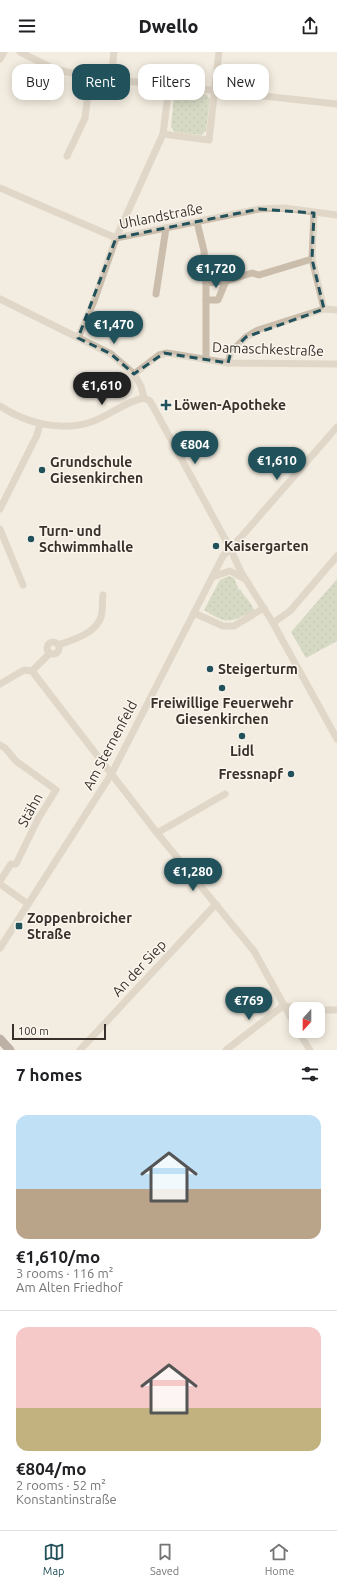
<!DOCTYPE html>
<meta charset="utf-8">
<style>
body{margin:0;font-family:Ubuntu,sans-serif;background:#f6f6f6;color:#202124;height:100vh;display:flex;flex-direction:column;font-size:15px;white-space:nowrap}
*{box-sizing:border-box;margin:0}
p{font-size:13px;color:#757577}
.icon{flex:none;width:22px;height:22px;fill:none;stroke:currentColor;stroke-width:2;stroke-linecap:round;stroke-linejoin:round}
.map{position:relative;height:998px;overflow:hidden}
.panel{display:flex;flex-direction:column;background:#fff;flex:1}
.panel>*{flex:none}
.hud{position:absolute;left:12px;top:12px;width:313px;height:36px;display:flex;gap:8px}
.needle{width:26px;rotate:201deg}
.controls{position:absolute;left:289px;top:950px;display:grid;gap:8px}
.controls a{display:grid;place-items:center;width:36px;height:36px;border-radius:8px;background:#fff;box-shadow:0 2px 10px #0003;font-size:20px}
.scale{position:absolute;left:12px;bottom:10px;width:94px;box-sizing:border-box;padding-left:4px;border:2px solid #39302b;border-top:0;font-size:11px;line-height:14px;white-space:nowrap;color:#39302b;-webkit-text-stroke:3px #faf5ed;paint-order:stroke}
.price{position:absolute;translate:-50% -34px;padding:0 9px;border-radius:14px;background:#21515a;color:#fff;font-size:13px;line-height:26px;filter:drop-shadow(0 1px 2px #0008)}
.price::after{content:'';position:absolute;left:50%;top:24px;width:12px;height:9px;margin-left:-6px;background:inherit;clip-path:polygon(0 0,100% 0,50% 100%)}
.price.active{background:#222;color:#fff}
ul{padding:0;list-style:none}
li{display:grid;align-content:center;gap:8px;height:212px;padding:0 16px}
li+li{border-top:1px solid #e0e0e0}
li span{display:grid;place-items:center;height:124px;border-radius:12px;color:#555}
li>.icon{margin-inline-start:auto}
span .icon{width:72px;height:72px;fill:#fffc;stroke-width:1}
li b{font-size:17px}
h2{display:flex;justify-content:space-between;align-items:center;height:48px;padding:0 16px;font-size:17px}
.pill{padding:0 14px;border-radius:12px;background:#fff;box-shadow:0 2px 10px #0003;font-size:14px;line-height:36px}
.pill.active{background:#21515a;color:#fff}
header{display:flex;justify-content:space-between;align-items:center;height:52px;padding:0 16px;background:#fff;font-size:18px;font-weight:800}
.menu{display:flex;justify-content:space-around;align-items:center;height:56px;border-top:1px solid #e0e0e0;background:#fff;font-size:11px;color:#757577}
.menu a{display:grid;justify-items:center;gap:2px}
.menu .active{color:#21515a}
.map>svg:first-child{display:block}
</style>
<header><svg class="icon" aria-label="menu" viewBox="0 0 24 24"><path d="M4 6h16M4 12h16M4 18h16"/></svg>Dwello<svg class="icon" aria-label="share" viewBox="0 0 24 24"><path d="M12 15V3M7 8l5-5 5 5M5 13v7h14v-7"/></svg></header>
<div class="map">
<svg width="337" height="998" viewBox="0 0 337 998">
<defs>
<pattern id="park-dots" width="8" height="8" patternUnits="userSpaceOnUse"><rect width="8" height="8" fill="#b3c2a0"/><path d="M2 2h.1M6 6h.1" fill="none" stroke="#939e83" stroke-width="1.8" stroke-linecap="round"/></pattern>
</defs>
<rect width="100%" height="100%" fill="#f3ece0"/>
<g fill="url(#park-dots)">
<polygon points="178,39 206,42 210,47 206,79 201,83 175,80 171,75 174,44"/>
<path d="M 229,524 L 234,526 L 239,538 L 240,537 C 244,544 252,551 254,558 L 247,565 L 245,563 C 226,573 221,568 204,558 L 220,528 Z"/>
<polygon points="337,527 337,589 306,606 291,580"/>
</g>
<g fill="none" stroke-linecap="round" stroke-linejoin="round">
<g stroke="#cbbdac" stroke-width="7">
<polyline points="20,0 54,17 90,25 337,52"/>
<polyline points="0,7 4,0"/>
<polyline points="111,28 114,0"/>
<polyline points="163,82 209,88 219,0"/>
<polyline points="67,104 85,66 90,25"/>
<polyline points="0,136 116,186 259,157 284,156 337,163"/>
<polyline points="314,161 312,207 324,257"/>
<polyline points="197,170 204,199 206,226 206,308"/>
<polyline points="206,231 226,229"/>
<polyline points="156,242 166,176"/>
<polyline points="0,247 111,302 134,322 141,334 144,346 150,349 230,496 241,520 273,571 337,687"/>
<polyline points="206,248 218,248 226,229 252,221 259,223 312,207"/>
<polyline points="78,286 94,249 116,186 163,82 169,34"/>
<polyline points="228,311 231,300 246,285 258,278 324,257 337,258"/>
<polyline points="134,322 159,303 167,301 228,311 337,312"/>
<path d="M 0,354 C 25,371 61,380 91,370 C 109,364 124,350 144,346"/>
<polyline points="0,457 37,383 40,372"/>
<polyline points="0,477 23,533"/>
<polyline points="212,525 230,519 243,526"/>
<polyline points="194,561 223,574 234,574 264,556"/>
<polyline points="273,571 290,559 337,504"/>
<circle cx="53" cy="596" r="6"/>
<path d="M 59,593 C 74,587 95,582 101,565 C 103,558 102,550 103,543"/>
<polyline points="32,619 50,601"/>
<polyline points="0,632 24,618 32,619 157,781 254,899 296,975"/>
<polyline points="0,693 5,696 16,709 56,738 38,767 16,812 11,812 0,829"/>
<polyline points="157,781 225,742"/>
<polyline points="0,832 28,852"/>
<polyline points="0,896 112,721 223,504 241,485 337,375"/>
<polyline points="283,954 308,957"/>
<polyline points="318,958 337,958"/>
<polyline points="298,979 310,998"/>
<polyline points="80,998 216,852"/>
<polyline points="226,998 283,954"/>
</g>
<polyline stroke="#7a695c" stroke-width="9" points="0,987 10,998"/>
</g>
<path d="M0 0H337V998H0ZM 259,157 L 314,161 L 312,207 L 324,257 L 246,285 L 231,300 L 228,311 L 164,301 L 134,322 L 111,302 L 78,286 L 116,186 Z" fill="#f3ece0" fill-opacity=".55" fill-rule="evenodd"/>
<path fill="none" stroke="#21515a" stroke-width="3" stroke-dasharray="8 5" stroke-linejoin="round" d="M 259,157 L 314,161 L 312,207 L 324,257 L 246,285 L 231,300 L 228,311 L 164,301 L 134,322 L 111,302 L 78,286 L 116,186 Z"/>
<g fill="#21515a" stroke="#faf5ed" stroke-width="1.5">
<path d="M164 347h4v4h4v4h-4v4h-4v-4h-4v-4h4z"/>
<circle cx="42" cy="418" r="4"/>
<circle cx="31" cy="487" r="4"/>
<circle cx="216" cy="494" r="4"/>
<circle cx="210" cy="617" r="4"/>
<circle cx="222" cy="636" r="4"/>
<circle cx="242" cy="684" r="4"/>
<circle cx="291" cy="722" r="4"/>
<rect x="15" y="870" width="8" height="8" rx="2"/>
</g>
<g text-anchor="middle" stroke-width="3" stroke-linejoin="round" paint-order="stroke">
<g font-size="14" fill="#39302b" stroke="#faf5ed">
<text transform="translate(161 164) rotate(-11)" y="5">Uhlandstraße</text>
<text transform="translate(268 297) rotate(2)" y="5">Damaschkestraße</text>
<text transform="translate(110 693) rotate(-62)" y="5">Am Sternenfeld</text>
<text transform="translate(30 758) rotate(-61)" y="5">Stähn</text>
<text transform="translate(139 916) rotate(-47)" y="5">An der Siep</text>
</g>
<g font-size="14" font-weight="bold" fill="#39302b" stroke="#faf5ed" text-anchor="start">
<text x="174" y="358">Löwen-Apotheke</text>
<text x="50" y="415">Grundschule<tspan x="50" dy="16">Giesenkirchen</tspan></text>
<text x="39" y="484">Turn- und<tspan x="39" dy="16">Schwimmhalle</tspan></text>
<text x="224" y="499">Kaisergarten</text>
<text x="218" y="622">Steigerturm</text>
<text x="222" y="656" text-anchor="middle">Freiwillige Feuerwehr<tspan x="222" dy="16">Giesenkirchen</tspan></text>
<text x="242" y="704" text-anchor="middle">Lidl</text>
<text x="283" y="727" text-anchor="end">Fressnapf</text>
<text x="27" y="871">Zoppenbroicher<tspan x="27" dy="16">Straße</tspan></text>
</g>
</g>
</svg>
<div class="controls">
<a><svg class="needle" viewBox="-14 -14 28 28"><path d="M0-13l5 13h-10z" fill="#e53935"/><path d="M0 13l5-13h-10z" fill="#757577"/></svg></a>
</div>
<div class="scale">100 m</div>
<b class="price" style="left:216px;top:237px">€1,720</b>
<b class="price" style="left:114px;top:293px">€1,470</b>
<b class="price active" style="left:102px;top:354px">€1,610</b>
<b class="price" style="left:195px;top:413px">€804</b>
<b class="price" style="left:277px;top:429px">€1,610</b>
<b class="price" style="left:193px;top:840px">€1,280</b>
<b class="price" style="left:249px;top:969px">€769</b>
<div class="hud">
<a class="pill">Buy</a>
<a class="pill active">Rent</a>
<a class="pill">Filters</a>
<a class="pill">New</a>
</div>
</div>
<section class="panel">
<h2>7 homes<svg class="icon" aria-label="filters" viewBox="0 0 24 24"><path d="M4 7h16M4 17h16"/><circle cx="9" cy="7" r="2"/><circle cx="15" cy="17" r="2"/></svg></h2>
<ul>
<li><span style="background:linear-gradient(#bfe0f5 60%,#b9a48a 0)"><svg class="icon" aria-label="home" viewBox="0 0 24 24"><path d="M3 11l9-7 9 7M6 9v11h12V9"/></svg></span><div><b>€1,610/mo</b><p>3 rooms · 116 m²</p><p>Am Alten Friedhof</p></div></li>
<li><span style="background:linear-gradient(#f6c9c9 65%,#c2b280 0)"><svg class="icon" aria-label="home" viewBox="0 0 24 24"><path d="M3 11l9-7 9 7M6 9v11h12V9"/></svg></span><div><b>€804/mo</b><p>2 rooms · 52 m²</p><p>Konstantinstraße</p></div></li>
</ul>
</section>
<nav class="menu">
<a class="active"><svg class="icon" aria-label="map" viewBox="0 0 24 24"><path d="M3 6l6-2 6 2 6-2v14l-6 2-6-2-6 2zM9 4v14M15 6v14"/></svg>Map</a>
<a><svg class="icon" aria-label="saved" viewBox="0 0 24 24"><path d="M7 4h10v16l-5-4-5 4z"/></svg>Saved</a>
<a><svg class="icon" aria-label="home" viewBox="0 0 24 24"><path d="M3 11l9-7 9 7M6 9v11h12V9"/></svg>Home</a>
</nav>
